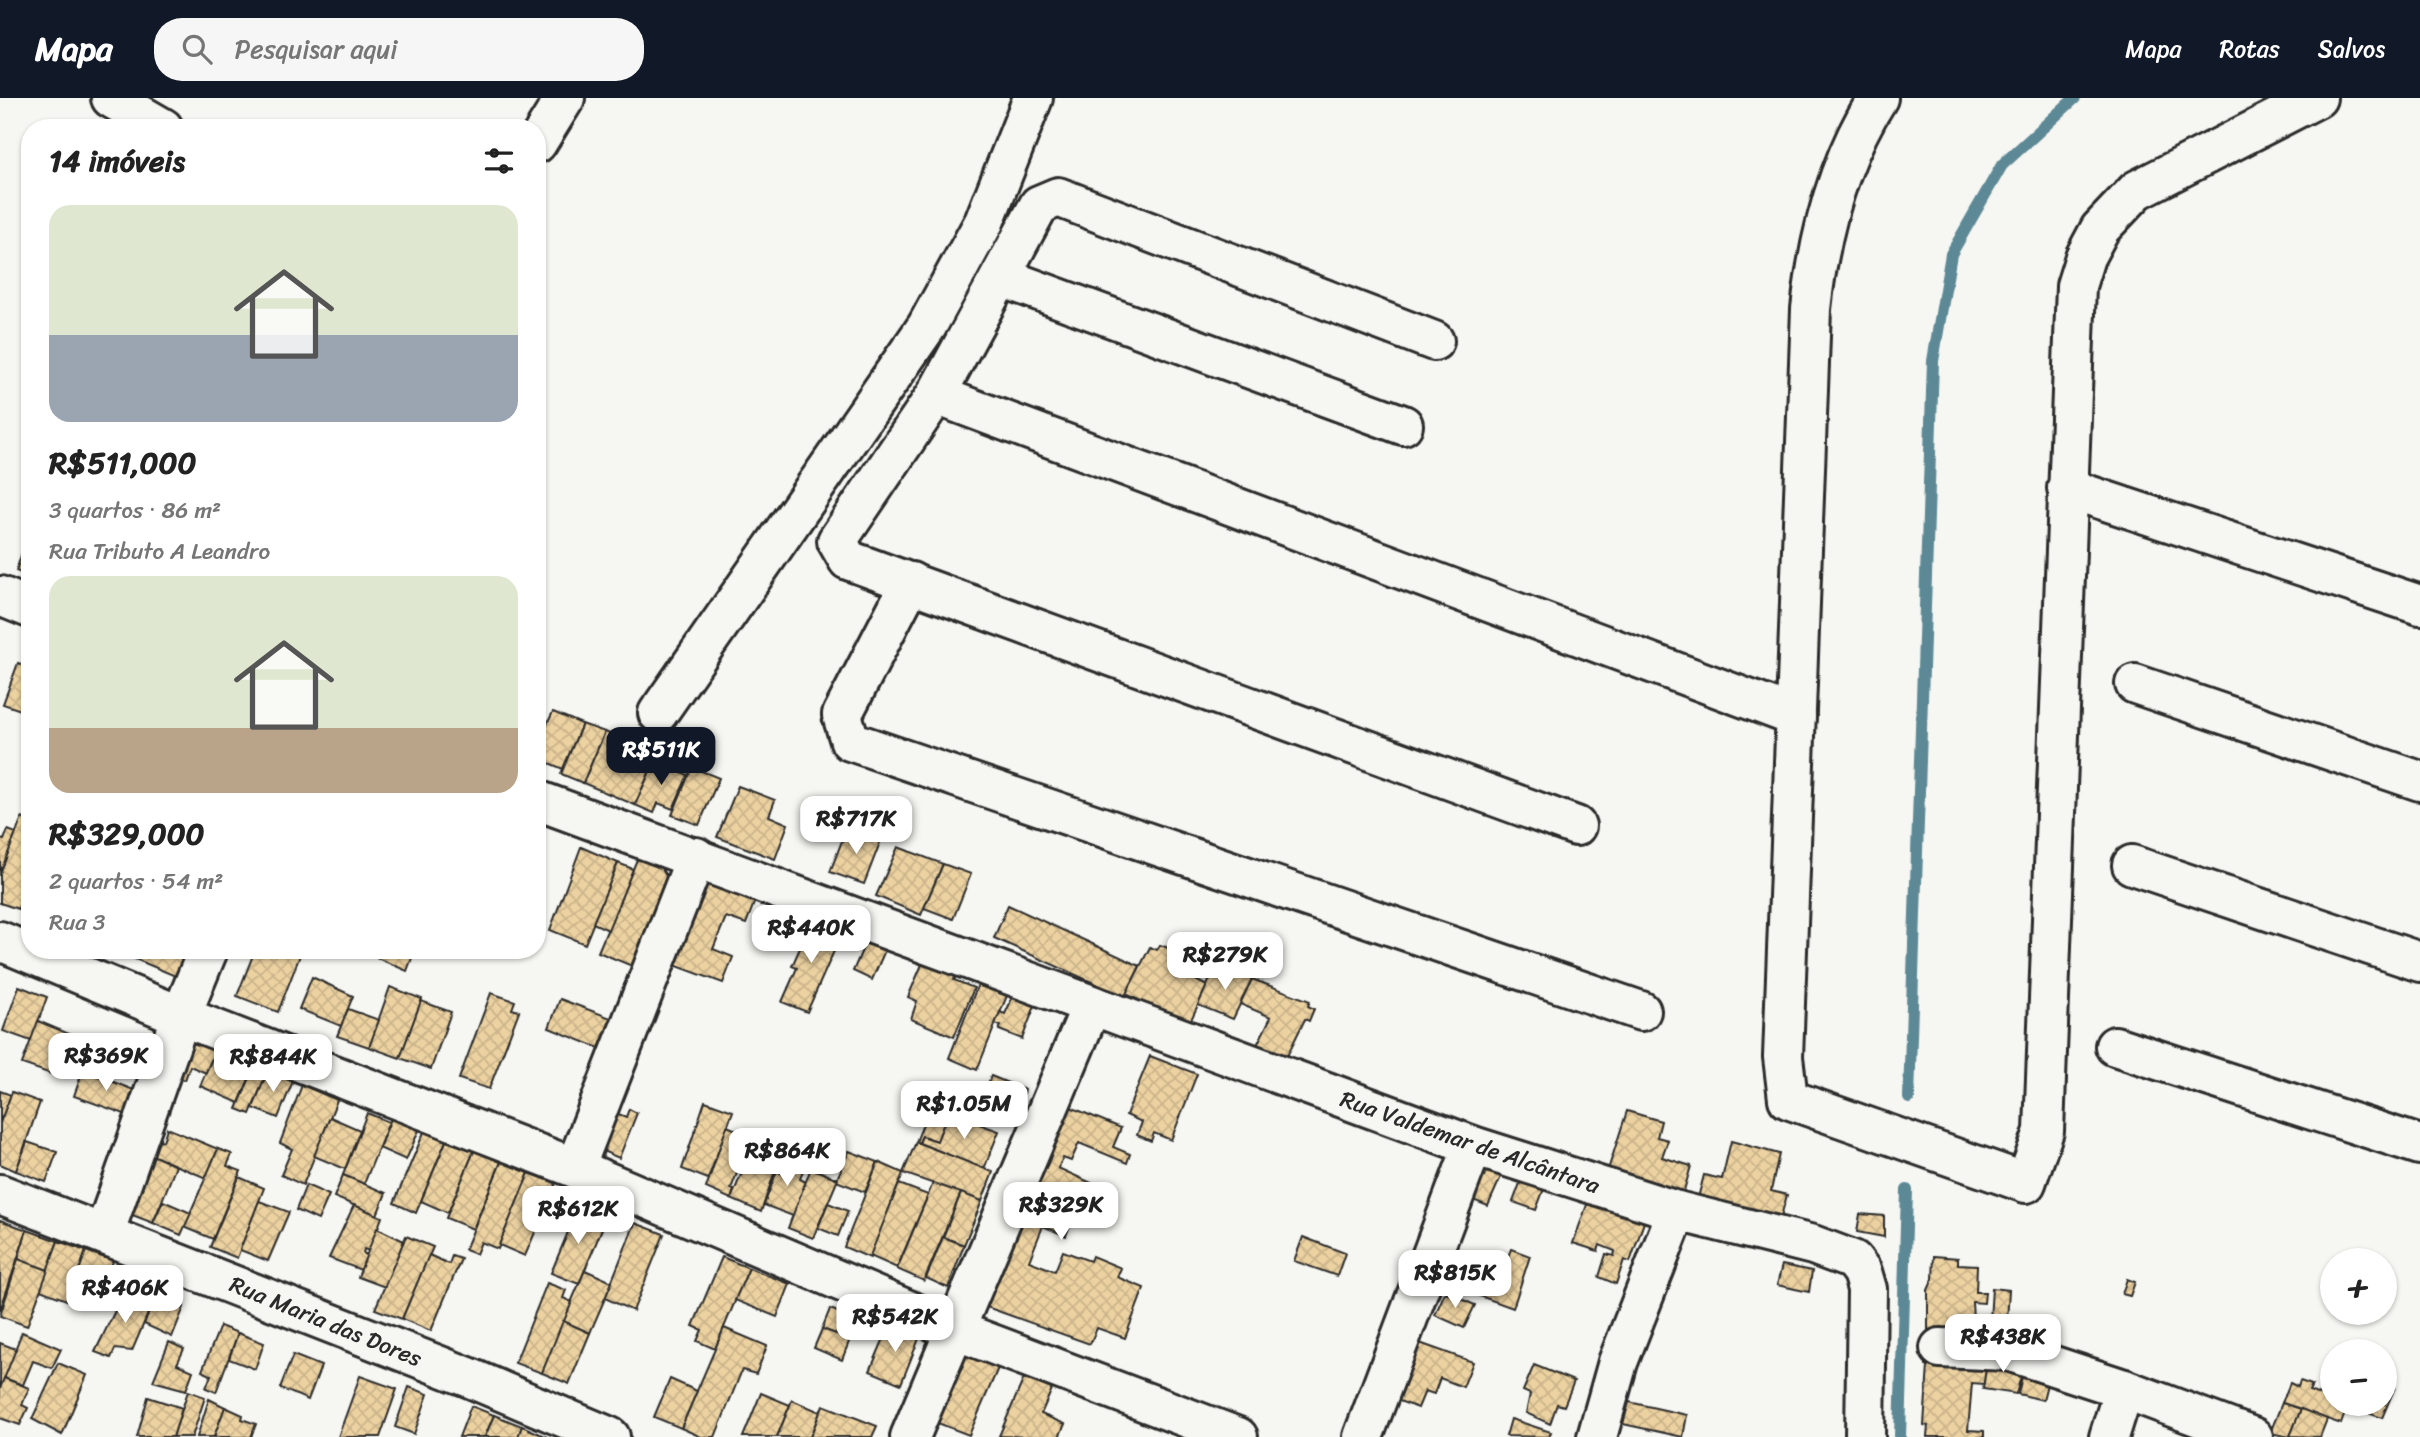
<!DOCTYPE html>
<html lang="pt">
<meta charset="utf-8">
<style>
body{margin:0;font-family:Sriracha,sans-serif;background:#f6f6f6;color:#222;height:100vh;display:flex;flex-direction:column;font-size:26px;white-space:nowrap}
*{box-sizing:border-box;margin:0}
p{font-size:23px;color:#767676}
.icon{flex:none;width:38px;height:38px;fill:none;stroke:currentColor;stroke-width:2;stroke-linecap:round;stroke-linejoin:round}
.map{position:relative;flex:1;overflow:hidden}
.details{position:absolute;left:21px;top:21px;width:525px;height:840px;display:flex;flex-direction:column;background:#fff;border-radius:28px;box-shadow:0 2px 5px #0004}
.details>*{flex:none}
.tools{position:absolute;left:2320px;top:1150px;display:grid;gap:14px}
.tools a{display:grid;place-items:center;width:77px;height:77px;border-radius:50%;background:#fff;box-shadow:0 2px 5px #0004;font-size:35px}
.price{position:absolute;translate:-50% -60px;padding:0 16px;border-radius:14px;background:#fff;color:#222;font-size:23px;line-height:46px;filter:drop-shadow(0 2px 4px #0008)}
.price::after{content:'';position:absolute;left:50%;top:42px;width:21px;height:16px;margin-left:-10px;background:inherit;clip-path:polygon(0 0,100% 0,50% 100%)}
.price.current{background:#111827;color:#fff}
ul{padding:0;list-style:none}
li{display:grid;align-content:center;gap:14px;height:371px;padding:0 28px}
li span{display:grid;place-items:center;height:217px;border-radius:21px;color:#555}
li>.icon{margin-inline-start:auto}
span .icon{width:126px;height:126px;fill:#fffc;stroke-width:1}
li b{font-size:30px}
h2{display:flex;justify-content:space-between;align-items:center;height:84px;padding:0 28px;font-size:30px}
header{display:flex;align-items:center;gap:42px;box-sizing:border-box;height:98px;padding:0 35px;background:#111827;color:#fff}
header strong{font-size:33px}
nav{display:flex;gap:38px;margin-inline-start:auto;font-size:24px}
.search{width:490px;height:63px;background:#f6f6f6;display:flex;align-items:center;gap:18px;box-sizing:border-box;padding:0 24px;border-radius:28px;color:#767676;font-size:26px}
.map>svg:first-child{display:block}
</style>
<header>
<strong>Mapa</strong>
<div class="search"><svg class="icon" aria-label="search" viewBox="0 0 24 24"><circle cx="10" cy="10" r="6"/><path d="M15 15l6 6"/></svg>Pesquisar aqui</div>
<nav><a>Mapa</a><a>Rotas</a><a>Salvos</a></nav>
</header>
<div class="map">
<svg width="2420" height="1339" viewBox="0 0 2420 1339">
<defs>
<pattern id="building-cross-hatch" width="8" height="8" patternUnits="userSpaceOnUse" patternTransform="scale(1.75)"><rect width="8" height="8" fill="#ecd2a1"/><path d="M0 0l8 8M0 8l8-8" fill="none" stroke="#cbb48b"/></pattern>
</defs>
<rect width="100%" height="100%" fill="#f6f6f2"/>
<filter id="ink" filterUnits="userSpaceOnUse"><feTurbulence type="fractalNoise" baseFrequency=".0143" numOctaves="2"/><feDisplacementMap in="SourceGraphic" scale="14" xChannelSelector="R" yChannelSelector="G"/><feConvolveMatrix kernelMatrix="1 2 1 2 8 2 1 2 1" color-interpolation-filters="sRGB"/></filter>
<g filter="url(#ink)">
<g fill="none" stroke-linecap="round" stroke-linejoin="round">
<g stroke="#5c8995" stroke-width="12">
<polyline points="1909,1000 1933,263 1951,156 2002,67 2075,0"/>
<polyline points="1900,1339 1907,1092"/>
</g>
</g>
<g fill="url(#building-cross-hatch)" stroke="#2b2b2b" stroke-width="2">
<polygon points="30,430 30,479 16,473"/>
<polygon points="18,565 30,569 30,615 3,606"/>
<polygon points="553,614 582,626 563,671 537,660 537,646"/>
<polygon points="582,626 605,634 583,685 561,676"/>
<polygon points="605,634 658,655 635,707 583,685"/>
<polygon points="655,662 688,677 673,711 658,705 654,715 635,707"/>
<polygon points="692,669 719,680 699,727 672,717"/>
<polygon points="738,688 775,702 769,718 788,726 775,761 717,739"/>
<polygon points="22,720 30,724 26,734 30,736 30,780 18,811 0,805 0,775"/>
<polygon points="847,730 881,742 864,786 830,774"/>
<polygon points="8,732 16,735 0,775 0,741 4,742"/>
<polygon points="581,749 618,765 585,846 550,832"/>
<polygon points="898,749 943,766 921,817 876,798"/>
<polygon points="638,759 660,768 668,781 632,868 598,854"/>
<polygon points="618,765 633,771 608,832 593,825"/>
<polygon points="943,766 971,776 953,821 924,810"/>
<polygon points="698,777 756,800 746,826 726,819 713,851 733,859 723,885 666,864"/>
<polygon points="30,780 30,816 18,811"/>
<polygon points="1008,807 1140,868 1125,899 994,840"/>
<polygon points="812,823 842,835 807,914 782,904 797,870 792,868"/>
<polygon points="866,843 886,850 872,882 853,873"/>
<polygon points="1160,847 1186,856 1177,872 1207,888 1189,926 1126,896 1150,849 1157,852"/>
<polygon points="114,852 191,852 180,880"/>
<polygon points="255,852 302,852 278,914 237,898"/>
<polygon points="380,852 415,852 407,873 377,860"/>
<polygon points="923,864 957,876 954,882 974,890 954,939 911,921 917,903 908,899"/>
<polygon points="1216,868 1252,881 1233,921 1198,907"/>
<polygon points="312,879 353,898 341,928 299,911"/>
<polygon points="1252,881 1310,903 1308,908 1314,911 1309,923 1305,921 1287,958 1257,947 1271,919 1240,906"/>
<polygon points="979,884 1008,895 977,972 949,960"/>
<polygon points="19,888 47,899 31,943 3,933"/>
<polygon points="390,889 422,901 400,960 369,949"/>
<polygon points="491,895 515,903 512,911 519,913 489,991 459,981"/>
<polygon points="1014,896 1036,905 1022,941 999,932 1001,928 995,926 1000,914 1005,916"/>
<polygon points="560,901 611,920 599,950 549,930"/>
<polygon points="421,903 451,914 431,971 400,960"/>
<polygon points="348,911 379,922 369,949 337,938"/>
<polygon points="38,923 74,938 60,979 22,966"/>
<polygon points="192,941 216,951 206,975 190,968 185,982 178,979"/>
<polygon points="216,951 255,967 239,1005 200,988"/>
<polygon points="1150,958 1197,976 1171,1042 1154,1035 1151,1043 1137,1037 1142,1024 1126,1017"/>
<polygon points="255,967 268,972 250,1016 237,1011"/>
<polygon points="83,972 139,994 130,1018 74,998"/>
<polygon points="268,972 293,983 278,1020 253,1010"/>
<polygon points="991,978 1025,992 1015,1020 967,1002 972,992 984,996"/>
<polygon points="302,987 337,1002 303,1087 281,1077 292,1051 280,1045"/>
<polygon points="0,993 11,997 0,1025"/>
<polygon points="12,994 40,1004 16,1073 0,1066 0,1025"/>
<polygon points="705,1003 733,1013 708,1081 682,1071"/>
<polygon points="1056,1003 1121,1030 1113,1049 1130,1056 1127,1065 1079,1045 1071,1063 1063,1060 1058,1070 1096,1087 1085,1115 1076,1111 1066,1138 1043,1128 1029,1163 1055,1173 1063,1153 1090,1163 1092,1158 1121,1170 1117,1179 1144,1190 1125,1240 1097,1230 1090,1246 978,1206"/>
<polygon points="930,1008 948,1015 937,1043 922,1038 919,1045 916,1044"/>
<polygon points="629,1011 637,1015 619,1060 593,1049 608,1012 626,1019"/>
<polygon points="1627,1013 1661,1023 1657,1039 1668,1042 1662,1059 1691,1068 1683,1096 1607,1075"/>
<polygon points="367,1015 389,1024 364,1086 343,1077"/>
<polygon points="948,1015 999,1033 984,1071 919,1045 922,1038 937,1043"/>
<polygon points="392,1018 420,1030 406,1062 379,1050"/>
<polygon points="330,1019 360,1032 345,1071 314,1058"/>
<polygon points="727,1028 751,1038 731,1091 734,1092 731,1101 706,1090"/>
<polygon points="167,1030 218,1051 206,1080 149,1056 155,1040 163,1043"/>
<polygon points="424,1034 446,1043 416,1115 394,1105"/>
<polygon points="446,1043 474,1053 448,1115 421,1103"/>
<polygon points="1731,1043 1779,1056 1771,1093 1787,1097 1780,1122 1698,1100 1704,1077 1722,1081"/>
<polygon points="27,1044 57,1054 46,1084 16,1073"/>
<polygon points="916,1044 993,1074 982,1103 903,1075"/>
<polygon points="218,1051 232,1056 227,1068 241,1073 213,1141 184,1129"/>
<polygon points="474,1053 501,1064 473,1131 446,1120"/>
<polygon points="849,1053 878,1064 865,1094 836,1083"/>
<polygon points="750,1055 777,1067 761,1114 731,1101"/>
<polygon points="150,1056 176,1068 153,1125 127,1115"/>
<polygon points="792,1058 806,1064 800,1081 806,1084 793,1118 764,1107 777,1073 784,1077"/>
<polygon points="1479,1062 1504,1072 1488,1108 1463,1098"/>
<polygon points="501,1064 529,1075 498,1151 481,1144 476,1156 465,1152"/>
<polygon points="878,1064 903,1075 870,1160 844,1149"/>
<polygon points="811,1070 838,1081 813,1140 788,1130"/>
<polygon points="529,1075 556,1085 525,1158 499,1147"/>
<polygon points="343,1077 386,1095 377,1117 334,1099"/>
<polygon points="239,1079 264,1090 237,1160 210,1149"/>
<polygon points="1522,1080 1545,1088 1536,1112 1513,1104"/>
<polygon points="933,1085 961,1095 924,1183 897,1171"/>
<polygon points="899,1086 928,1097 897,1170 870,1158"/>
<polygon points="306,1087 329,1097 318,1122 296,1112"/>
<polygon points="961,1095 982,1103 964,1147 943,1139"/>
<polygon points="551,1096 579,1107 568,1134 540,1122"/>
<polygon points="163,1103 191,1115 181,1137 153,1125"/>
<polygon points="259,1103 289,1114 268,1163 240,1152"/>
<polygon points="1588,1104 1644,1124 1630,1164 1624,1162 1616,1186 1599,1179 1606,1156 1614,1158 1615,1153 1600,1147 1598,1153 1573,1145"/>
<polygon points="828,1105 848,1113 838,1138 818,1130"/>
<polygon points="354,1107 382,1119 369,1153 364,1151 363,1155 367,1157 361,1172 329,1160"/>
<polygon points="578,1110 606,1121 579,1186 551,1175"/>
<polygon points="1860,1116 1884,1118 1884,1139 1857,1134"/>
<polygon points="0,1122 27,1132 0,1213"/>
<polygon points="635,1125 664,1136 633,1213 605,1200"/>
<polygon points="377,1130 404,1143 385,1189 358,1179"/>
<polygon points="27,1132 58,1143 48,1172 18,1161"/>
<polygon points="406,1138 433,1149 402,1221 375,1211"/>
<polygon points="943,1139 964,1147 948,1190 926,1180"/>
<polygon points="1303,1139 1345,1155 1337,1178 1294,1163"/>
<polygon points="58,1143 86,1153 69,1203 40,1192"/>
<polygon points="1511,1151 1530,1158 1513,1210 1433,1181 1442,1158 1500,1180"/>
<polygon points="86,1153 113,1163 102,1195 75,1184"/>
<polygon points="429,1157 449,1166 452,1158 461,1161 431,1233 402,1221"/>
<polygon points="1934,1158 1958,1160 1958,1166 1977,1167 1976,1194 1985,1194 1984,1205 1972,1204 1974,1238 1928,1237 1928,1192 1933,1181"/>
<polygon points="722,1159 749,1170 715,1251 697,1243 702,1232 693,1228"/>
<polygon points="18,1161 48,1172 27,1228 0,1218"/>
<polygon points="1782,1167 1812,1173 1809,1194 1777,1187"/>
<polygon points="749,1170 790,1186 777,1219 735,1202"/>
<polygon points="585,1172 612,1184 590,1235 563,1223"/>
<polygon points="2127,1181 2135,1184 2130,1198 2122,1196"/>
<polygon points="547,1185 566,1192 563,1200 572,1204 542,1275 515,1265"/>
<polygon points="1992,1190 2009,1192 2006,1239 1989,1238"/>
<polygon points="125,1192 153,1204 132,1253 115,1251 111,1260 95,1254"/>
<polygon points="1445,1194 1475,1207 1464,1230 1435,1217"/>
<polygon points="156,1197 184,1209 172,1239 144,1226"/>
<polygon points="830,1211 859,1222 850,1241 822,1231"/>
<polygon points="563,1223 590,1235 569,1286 542,1275"/>
<polygon points="890,1226 920,1238 901,1286 870,1273"/>
<polygon points="220,1228 238,1235 216,1294 206,1290 211,1277 202,1273"/>
<polygon points="724,1230 767,1248 756,1276 742,1272 715,1339 701,1339 681,1330"/>
<polygon points="822,1231 850,1241 842,1262 814,1250"/>
<polygon points="22,1234 61,1251 52,1270 33,1263 23,1287 4,1280"/>
<polygon points="238,1235 264,1245 255,1271 229,1261"/>
<polygon points="1414,1243 1473,1264 1463,1289 1440,1280 1434,1296 1425,1293 1418,1310 1391,1300"/>
<polygon points="169,1244 184,1251 177,1266 193,1273 186,1292 153,1283"/>
<polygon points="0,1245 16,1251 0,1291"/>
<polygon points="1926,1255 1988,1257 1984,1286 1972,1285 1968,1332 1984,1333 1984,1339 1927,1339 1928,1328 1924,1327 1928,1268 1926,1268"/>
<polygon points="964,1256 998,1270 969,1337 935,1324"/>
<polygon points="293,1257 321,1268 308,1302 280,1290"/>
<polygon points="1988,1257 2026,1261 2016,1296 1983,1291"/>
<polygon points="2026,1261 2051,1270 2043,1302 2018,1296"/>
<polygon points="58,1265 87,1277 62,1337 32,1321"/>
<polygon points="1534,1267 1574,1283 1564,1308 1557,1306 1550,1326 1526,1315 1530,1296 1523,1293"/>
<polygon points="360,1278 397,1291 380,1339 338,1339"/>
<polygon points="4,1280 29,1290 22,1307 28,1310 20,1327 0,1320 0,1291"/>
<polygon points="1024,1280 1052,1291 1041,1316 1065,1326 1059,1339 999,1338"/>
<polygon points="670,1281 697,1293 681,1330 654,1319"/>
<polygon points="2300,1283 2312,1287 2309,1293 2333,1302 2333,1306 2348,1307 2341,1326 2282,1305 2290,1285 2298,1289"/>
<polygon points="2385,1285 2395,1289 2382,1320 2343,1306 2385,1306"/>
<polygon points="409,1289 428,1296 414,1336 395,1329"/>
<polygon points="188,1293 205,1299 192,1339 173,1339"/>
<polygon points="761,1295 790,1307 777,1339 743,1339"/>
<polygon points="148,1299 182,1310 173,1339 137,1339"/>
<polygon points="209,1301 225,1309 214,1339 197,1339"/>
<polygon points="792,1302 820,1314 810,1339 777,1339"/>
<polygon points="1629,1304 1687,1317 1683,1339 1623,1326"/>
<polygon points="2282,1305 2301,1311 2290,1339 2270,1335"/>
<polygon points="823,1307 877,1328 872,1339 810,1339"/>
<polygon points="471,1308 494,1317 485,1339 459,1339"/>
<polygon points="225,1309 243,1317 242,1321 256,1326 251,1339 214,1339"/>
<polygon points="2301,1311 2327,1321 2320,1339 2290,1338"/>
<polygon points="494,1317 522,1328 518,1339 485,1339"/>
<polygon points="1511,1321 1551,1334 1549,1339 1506,1338"/>
<polygon points="522,1328 547,1339 518,1339"/>
</g>
<g fill="none" stroke-linecap="round" stroke-linejoin="round">
<g stroke="#2b2b2b" stroke-width="44">
<g id="minor">
<polyline points="111,0 163,30"/>
<path d="M 1878,0 C 1837,64 1819,137 1811,211 L 1783,959 L 1788,1001 L 2026,1085 L 2044,1033 L 2076,188 L 2085,159 L 2100,131 L 2137,92 L 2317,0"/>
<polyline points="537,45 565,0"/>
<polyline points="1001,179 1403,327"/>
<polyline points="1434,243 1058,99 1039,107 936,297 837,443 848,462 1576,728"/>
<polyline points="936,297 1796,619"/>
<polyline points="2067,390 2420,507"/>
<polyline points="911,484 842,617 850,643 1641,913"/>
<polyline points="0,498 30,510"/>
<polyline points="2135,586 2420,683"/>
<polyline points="658,615 927,228 984,124 1033,0"/>
<polyline points="537,702 1473,1048 1677,1113 1813,1147 1853,1162 1862,1174 1867,1191 1865,1339"/>
<polyline points="2132,767 2420,864"/>
<polyline points="0,843 181,918 575,1070 955,1232 1238,1339"/>
<polyline points="2115,948 2420,1047"/>
<polyline points="575,1070 696,759"/>
<polyline points="0,1096 468,1279 610,1339"/>
<polyline points="104,1136 181,918 208,852"/>
<polyline points="1940,1250 2008,1253 2124,1291 2253,1339"/>
<polyline points="910,1339 1091,909"/>
<polyline points="1363,1339 1473,1048"/>
<polyline points="1597,1339 1618,1264 1677,1113"/>
<polyline points="2109,1339 2124,1291"/>
</g>
</g>
<use href="#minor" stroke="#f6f6f2" stroke-width="38"/>
</g>
</g>
<g text-anchor="middle" stroke-width="6" stroke-linejoin="round" paint-order="stroke">
<g font-size="23" fill="#2b2b2b" stroke="#f6f6f2">
<text transform="translate(1470 1044) rotate(19)" y="8">Rua Valdemar de Alcântara</text>
<text transform="translate(326 1223) rotate(22)" y="8">Rua Maria das Dores</text>
</g>
</g>
</svg>
<div class="tools">
<a>+</a>
<a>−</a>
</div>
<b class="price current" style="left:661px;top:689px">R$511K</b>
<b class="price" style="left:856px;top:758px">R$717K</b>
<b class="price" style="left:811px;top:867px">R$440K</b>
<b class="price" style="left:1225px;top:894px">R$279K</b>
<b class="price" style="left:106px;top:995px">R$369K</b>
<b class="price" style="left:273px;top:996px">R$844K</b>
<b class="price" style="left:964px;top:1043px">R$1.05M</b>
<b class="price" style="left:787px;top:1090px">R$864K</b>
<b class="price" style="left:1061px;top:1144px">R$329K</b>
<b class="price" style="left:578px;top:1148px">R$612K</b>
<b class="price" style="left:1455px;top:1212px">R$815K</b>
<b class="price" style="left:125px;top:1227px">R$406K</b>
<b class="price" style="left:895px;top:1256px">R$542K</b>
<b class="price" style="left:2003px;top:1276px">R$438K</b>
<section class="details">
<h2>14 imóveis<svg class="icon" aria-label="filters" viewBox="0 0 24 24"><path d="M4 7h16M4 17h16"/><circle cx="9" cy="7" r="2"/><circle cx="15" cy="17" r="2"/></svg></h2>
<ul>
<li><span style="background:linear-gradient(#dfe7d0 60%,#9aa5b1 0)"><svg class="icon" aria-label="home" viewBox="0 0 24 24"><path d="M3 11l9-7 9 7M6 9v11h12V9"/></svg></span><div><b>R$511,000</b><p>3 quartos · 86 m²</p><p>Rua Tributo A Leandro</p></div></li>
<li><span style="background:linear-gradient(#dfe7d0 70%,#b9a48a 0)"><svg class="icon" aria-label="home" viewBox="0 0 24 24"><path d="M3 11l9-7 9 7M6 9v11h12V9"/></svg></span><div><b>R$329,000</b><p>2 quartos · 54 m²</p><p>Rua 3</p></div></li>
</ul>
</section>
</div>
